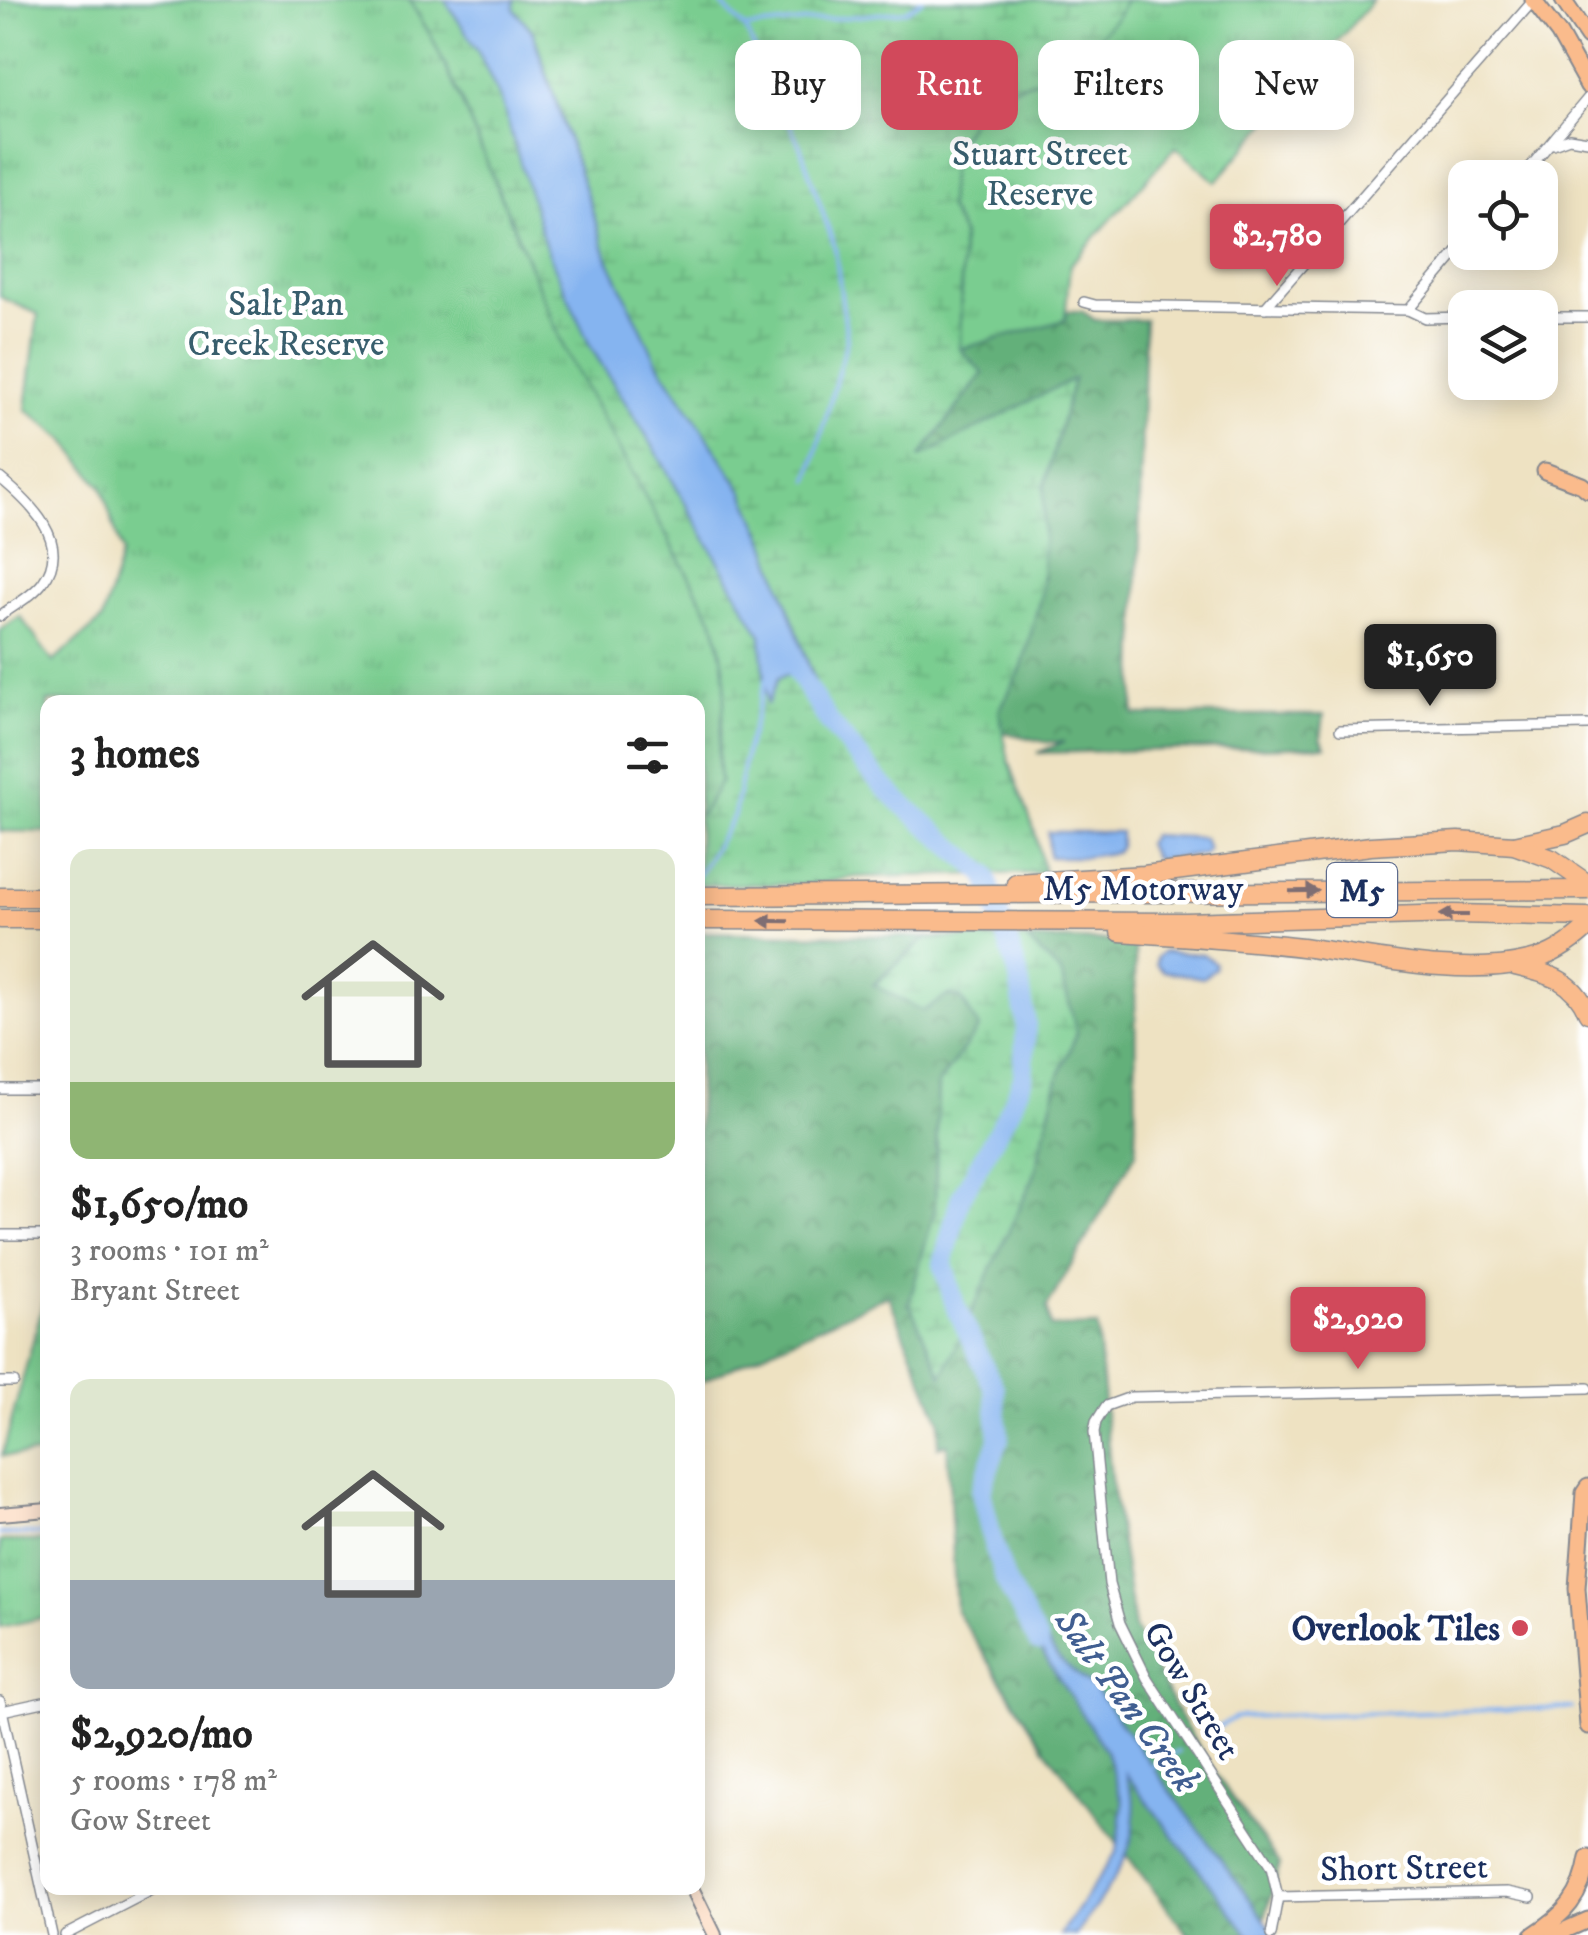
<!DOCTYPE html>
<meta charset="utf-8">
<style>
body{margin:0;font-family:"IM FELL DW Pica",serif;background:#f6f6f6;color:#222;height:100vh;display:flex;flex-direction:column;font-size:38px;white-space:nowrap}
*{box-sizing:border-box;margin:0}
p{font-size:32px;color:#767676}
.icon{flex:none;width:55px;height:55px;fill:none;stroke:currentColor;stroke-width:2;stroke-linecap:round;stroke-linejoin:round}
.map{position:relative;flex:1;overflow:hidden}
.side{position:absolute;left:40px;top:695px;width:665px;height:1200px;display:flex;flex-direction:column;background:#fff;border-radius:20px;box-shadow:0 5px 25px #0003}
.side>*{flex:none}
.guide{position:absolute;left:735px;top:40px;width:702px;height:90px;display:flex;gap:20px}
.fabs{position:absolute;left:1448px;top:160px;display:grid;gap:20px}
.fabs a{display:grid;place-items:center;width:110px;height:110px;border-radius:20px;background:#fff;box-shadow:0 5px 25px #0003;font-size:50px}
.price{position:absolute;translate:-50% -85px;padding:0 22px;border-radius:10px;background:#d1495b;color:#fff;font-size:32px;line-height:65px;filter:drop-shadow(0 2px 5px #0008)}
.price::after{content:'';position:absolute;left:50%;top:60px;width:30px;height:22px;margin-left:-15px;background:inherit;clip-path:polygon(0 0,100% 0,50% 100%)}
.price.active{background:#222;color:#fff}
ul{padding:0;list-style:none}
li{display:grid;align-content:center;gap:20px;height:530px;padding:0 30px}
li span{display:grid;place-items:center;height:310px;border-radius:20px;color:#555}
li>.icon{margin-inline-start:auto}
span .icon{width:180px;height:180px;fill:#fffc;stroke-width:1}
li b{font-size:42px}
h2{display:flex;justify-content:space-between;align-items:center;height:120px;padding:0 30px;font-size:42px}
.chip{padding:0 35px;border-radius:20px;background:#fff;box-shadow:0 5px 25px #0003;font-size:35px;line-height:90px}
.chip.active{background:#d1495b;color:#fff}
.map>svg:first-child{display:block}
</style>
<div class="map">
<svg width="1588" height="1935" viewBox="0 0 1588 1935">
<defs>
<pattern id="forest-crowns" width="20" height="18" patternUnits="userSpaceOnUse" patternTransform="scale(2.5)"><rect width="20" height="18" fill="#63b07a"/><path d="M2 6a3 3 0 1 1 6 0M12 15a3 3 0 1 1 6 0" fill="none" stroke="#519067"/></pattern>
<pattern id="wetland-marsh" width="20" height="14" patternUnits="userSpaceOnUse" patternTransform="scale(2.5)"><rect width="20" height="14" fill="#7acd90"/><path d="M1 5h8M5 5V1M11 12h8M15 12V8" fill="none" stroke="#69b07f"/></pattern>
<pattern id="park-tufts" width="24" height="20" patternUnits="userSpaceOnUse" patternTransform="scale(2.5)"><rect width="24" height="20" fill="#7acd90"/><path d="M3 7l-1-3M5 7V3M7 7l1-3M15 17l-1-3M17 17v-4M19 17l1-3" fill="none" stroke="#69b07f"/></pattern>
</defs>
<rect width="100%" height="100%" fill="#fff"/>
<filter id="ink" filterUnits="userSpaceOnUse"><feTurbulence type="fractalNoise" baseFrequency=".01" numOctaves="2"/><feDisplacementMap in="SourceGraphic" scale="20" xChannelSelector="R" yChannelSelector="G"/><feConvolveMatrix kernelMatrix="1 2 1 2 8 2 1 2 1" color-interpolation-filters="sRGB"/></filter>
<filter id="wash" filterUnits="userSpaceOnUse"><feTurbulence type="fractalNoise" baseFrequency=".0048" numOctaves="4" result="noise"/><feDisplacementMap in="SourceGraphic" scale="40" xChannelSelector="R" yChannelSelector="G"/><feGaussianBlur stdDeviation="2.25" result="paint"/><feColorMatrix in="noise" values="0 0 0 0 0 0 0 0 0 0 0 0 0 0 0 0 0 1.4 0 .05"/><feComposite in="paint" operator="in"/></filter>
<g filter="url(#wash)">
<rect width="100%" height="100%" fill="#eee2c2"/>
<g fill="url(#forest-crowns)" stroke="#3f706c" stroke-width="2.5">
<polygon points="1067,311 1082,311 1095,320 1145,320 1134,715 1324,715 1321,738 1326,746 1037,753 1064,742 1045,742 1003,732 999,711 1022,667 1042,590 1044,487 1073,380 917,460 983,374 960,349 1065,320"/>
<polygon points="698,932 927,937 874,984 961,998 979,1028 938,1084 935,1209 909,1303 1034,1176 1059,1075 1077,1033 1061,973 1026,939 1135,941 1136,1153 1047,1307 1051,1327 1097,1326 1111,1478 1134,1627 1181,1719 1232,1798 1280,1864 1260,1935 1188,1935 1043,1746 956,1611 947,1444 938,1447 940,1421 888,1295 698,1383"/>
</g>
<g fill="url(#wetland-marsh)" stroke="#4a7e77" stroke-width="2.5">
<path d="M 409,0 L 445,0 L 476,47 L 501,100 L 590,346 L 650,441 L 761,635 L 767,702 L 778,679 L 798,671 L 815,682 L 764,537 L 743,491 L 656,360 L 608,259 L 533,31 L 514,9 L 514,0 L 1125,0 L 1117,17 L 948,208 L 962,234 L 960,349 L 983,373 L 919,458 L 1073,379 L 1044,487 L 1042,590 L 1022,667 L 999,711 L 1009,761 L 1035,832 L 1044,873 L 855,877 L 815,884 L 698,885 L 698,816 L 720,781 C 714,748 724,718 725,685 C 725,663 720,643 714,622 L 566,353 L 460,98 L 431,36 Z"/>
<polygon points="927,937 1026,939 1061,973 1077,1033 1059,1075 1034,1176 942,1376 909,1303 935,1209 938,1084 979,1028 961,998 949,995 923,1011 874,985"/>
</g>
<g fill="url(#park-tufts)" stroke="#4a7e77" stroke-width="2.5">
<path d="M 0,0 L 409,0 L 431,36 L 460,98 L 566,353 L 714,622 C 720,643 725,663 725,685 C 725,718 714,748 720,781 L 701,814 L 698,816 L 698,702 L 48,702 L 47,832 L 0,831 L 0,630 L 20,616 L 53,662 L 102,620 L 122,553 L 102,488 L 66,441 L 26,409 L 38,314 L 0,297 Z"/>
<polygon points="1125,0 1373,0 1216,182 1176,147 1070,265 1065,320 960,349 962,234 948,208 950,174 961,137 983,101 1016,86 1064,73 1117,17"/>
<polygon points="47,1289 47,1454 2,1456"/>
<polygon points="0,1541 47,1541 47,1617 0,1627"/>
</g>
<g fill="#85b4f0" stroke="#5072a7" stroke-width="2.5">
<polygon points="445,0 514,0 514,9 532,31 608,259 656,360 743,491 764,537 815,684 798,671 778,678 767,705 761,635 650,441 590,346 546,247 501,100 476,47"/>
<polygon points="1048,832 1120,832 1120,846 1116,852 1086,857 1049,857"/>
<polygon points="1152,835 1204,838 1208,850 1204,855 1155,859 1146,844"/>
<polygon points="1162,952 1203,954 1215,963 1215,968 1203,978 1163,971 1156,964 1157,957"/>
<path d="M 1031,1617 L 1058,1659 L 1096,1690 L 1276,1935 L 1249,1935 L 1126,1774 C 1127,1784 1132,1795 1134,1805 C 1140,1854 1101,1897 1076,1935 L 1060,1935 L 1117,1851 L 1123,1804 L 1106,1751 L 1022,1621 Z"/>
</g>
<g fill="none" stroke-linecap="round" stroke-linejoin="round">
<g stroke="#85b4f0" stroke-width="4">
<polyline points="717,0 745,28 800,146 835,248 847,339 809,480"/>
<polyline points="745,28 906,11 922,0"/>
<polyline points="698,876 734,815 746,751 766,680"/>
<polyline points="0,1534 48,1534"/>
<polyline points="1206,1734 1236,1717 1572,1708"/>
<polyline points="1148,1769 1178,1751"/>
</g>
<polyline stroke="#85b4f0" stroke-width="20" points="783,650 829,722 878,780 899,801 986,875 1018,973 1026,1023 1023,1078 1011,1107 960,1199 943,1264 955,1305 994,1388 999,1439 981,1491 992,1539 1005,1580 1038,1642"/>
</g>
</g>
<g filter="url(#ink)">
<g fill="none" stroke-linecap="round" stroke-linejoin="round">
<g stroke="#848890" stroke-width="12">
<g id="minor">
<polyline points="1553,144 1569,138 1588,141"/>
<polyline points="1521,178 1588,98"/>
<polyline points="1084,302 1095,305 1408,310 1425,318 1465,317"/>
<polyline points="1265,308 1533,1"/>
<polyline points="1408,310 1465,243"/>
<polyline points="1540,317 1588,317"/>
<path d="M 0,478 C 29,502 73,542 43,582 C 33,596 14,605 0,616"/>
<polyline points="1340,730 1588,725"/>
<polyline points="0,1089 48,1089"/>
<polyline points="0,1235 48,1235"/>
<polyline points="0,1382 14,1382"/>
<polyline points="0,1701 52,1935"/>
<polyline points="2,1711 48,1701"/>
<polyline points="1278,1897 1507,1892 1531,1897"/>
<polyline points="65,1935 156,1888"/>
<polyline points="1271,1935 1278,1897 1271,1867 1147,1678 1120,1623 1109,1584 1094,1432 1096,1422 1106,1406 1131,1397 1588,1388"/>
</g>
</g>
<g stroke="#848890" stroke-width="16">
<g id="secondary">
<polyline points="0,1514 48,1510"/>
<polyline points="692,1888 715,1935"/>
</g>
</g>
<g stroke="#848890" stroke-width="19">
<g id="trunk">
<polyline points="1533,0 1559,34 1588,86"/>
<polyline points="1563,0 1588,37"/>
<polyline points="1545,471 1582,485 1588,490"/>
<polyline points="1588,1487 1584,1493 1577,1588 1588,1726"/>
<path d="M 1533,1935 C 1565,1915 1582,1896 1588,1858"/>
<polyline points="1554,1935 1588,1920"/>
</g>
</g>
<g stroke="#848890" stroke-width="21">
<g id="motorway">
<polyline points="1514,845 1565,834 1588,824"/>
<polyline points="1016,883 1144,875 1371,846 1458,841 1514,845 1552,859 1588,884"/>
<polyline points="698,896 1588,890"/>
<polyline points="0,897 48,897"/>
<polyline points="0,919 48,919"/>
<polyline points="698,920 1185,922 1454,914 1588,917"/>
<path d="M 1120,932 C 1180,936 1242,940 1302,947 C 1370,956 1462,978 1529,961 C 1552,956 1571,943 1588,927"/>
<path d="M 1515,966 C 1549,974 1573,979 1588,1013"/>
</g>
</g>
<use href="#minor" stroke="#fff" stroke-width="9"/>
<use href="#secondary" stroke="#fde4d1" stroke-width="12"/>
<use href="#trunk" stroke="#fabb8c" stroke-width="15"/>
<use href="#motorway" stroke="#fabb8c" stroke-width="18"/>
</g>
<defs><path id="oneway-solid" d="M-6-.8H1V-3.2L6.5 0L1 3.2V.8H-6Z" transform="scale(2.5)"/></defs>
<g fill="#7f6e73">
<use href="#oneway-solid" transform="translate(1304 891) rotate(-1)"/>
<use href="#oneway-solid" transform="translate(1454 915) rotate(-180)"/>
<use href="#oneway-solid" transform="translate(774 921) rotate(-179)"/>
</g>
</g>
<circle fill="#d1495b" stroke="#fff" stroke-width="4" cx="1520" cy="1628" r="10"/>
<g text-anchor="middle" stroke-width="9" stroke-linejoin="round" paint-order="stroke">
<rect fill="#fff" stroke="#5f6d8e" stroke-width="2.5" x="1327" y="863" width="70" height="54" rx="8"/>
<g font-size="32" font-weight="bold" fill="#1b2f5e">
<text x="1362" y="901">M5</text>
</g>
<g font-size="35" fill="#385e6d" stroke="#fff">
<text x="1040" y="165">Stuart Street<tspan x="1040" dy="40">Reserve</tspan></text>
<text x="286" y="315">Salt Pan<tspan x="286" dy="40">Creek Reserve</tspan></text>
</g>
<g font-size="35" fill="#1b2f5e" stroke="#fff">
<text x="1143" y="900">M5 Motorway</text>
<text transform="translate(1193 1690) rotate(59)" y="12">Gow Street</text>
<text transform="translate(1404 1867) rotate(-1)" y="12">Short Street</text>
</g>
<g font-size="35" font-weight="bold" fill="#1b2f5e" stroke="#fff" text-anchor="end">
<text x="1500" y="1640">Overlook Tiles</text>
</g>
<g font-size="38" font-style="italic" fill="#405e91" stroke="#fff">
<text transform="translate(1128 1700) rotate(54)" y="13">Salt Pan Creek</text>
</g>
</g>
</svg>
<div class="fabs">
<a><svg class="icon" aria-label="locate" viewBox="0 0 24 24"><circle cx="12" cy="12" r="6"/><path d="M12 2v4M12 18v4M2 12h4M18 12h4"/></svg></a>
<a><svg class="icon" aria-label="layers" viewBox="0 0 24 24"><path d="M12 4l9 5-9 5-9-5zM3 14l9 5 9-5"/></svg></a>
</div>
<b class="price" style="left:1277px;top:289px">$2,780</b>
<b class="price active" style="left:1430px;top:709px">$1,650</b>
<b class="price" style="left:1358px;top:1372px">$2,920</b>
<div class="guide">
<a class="chip">Buy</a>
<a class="chip active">Rent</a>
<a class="chip">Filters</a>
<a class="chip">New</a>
</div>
<section class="side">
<h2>3 homes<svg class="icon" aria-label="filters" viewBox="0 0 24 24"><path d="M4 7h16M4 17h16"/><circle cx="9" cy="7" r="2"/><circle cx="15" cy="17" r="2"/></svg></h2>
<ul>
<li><span style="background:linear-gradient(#dfe7d0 75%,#8fb573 0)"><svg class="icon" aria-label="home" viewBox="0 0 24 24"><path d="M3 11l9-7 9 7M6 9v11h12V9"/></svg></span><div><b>$1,650/mo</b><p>3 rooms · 101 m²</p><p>Bryant Street</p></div></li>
<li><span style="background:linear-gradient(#dfe7d0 65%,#9aa5b1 0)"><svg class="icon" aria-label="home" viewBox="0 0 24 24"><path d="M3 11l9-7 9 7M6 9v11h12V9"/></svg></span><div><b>$2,920/mo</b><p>5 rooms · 178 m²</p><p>Gow Street</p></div></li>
</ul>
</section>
</div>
